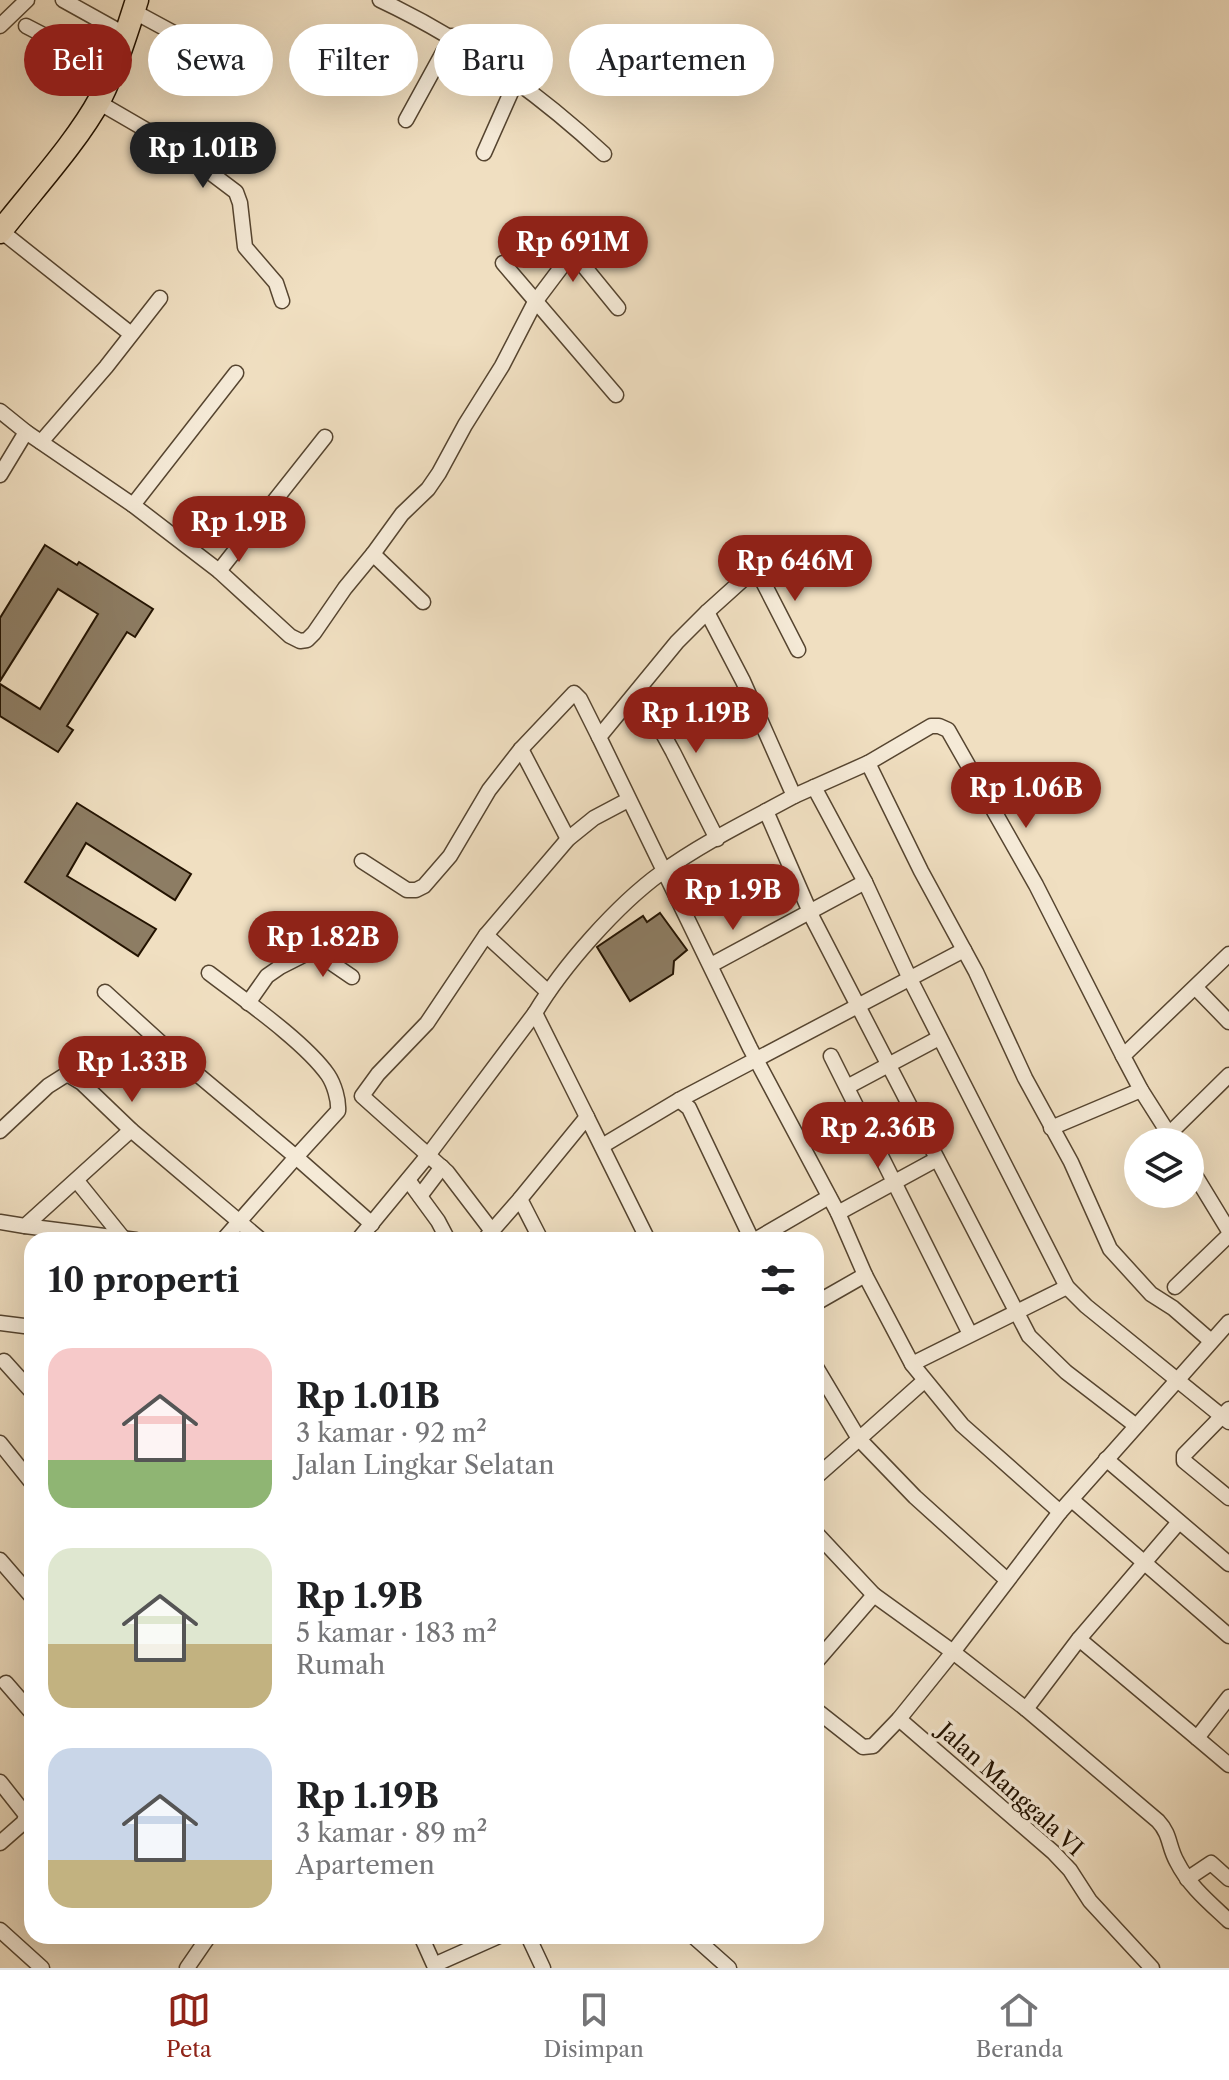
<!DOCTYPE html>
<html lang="id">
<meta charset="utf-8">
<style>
body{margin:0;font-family:"Libre Caslon Text",serif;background:#f2f2f2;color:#202124;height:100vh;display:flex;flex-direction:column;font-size:30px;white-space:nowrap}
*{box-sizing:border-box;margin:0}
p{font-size:26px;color:#757577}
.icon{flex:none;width:44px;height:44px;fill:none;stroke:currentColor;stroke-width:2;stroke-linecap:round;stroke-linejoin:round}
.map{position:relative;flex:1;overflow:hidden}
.drawer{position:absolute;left:24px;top:1232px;width:800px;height:712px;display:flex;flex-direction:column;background:#fff;border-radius:24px;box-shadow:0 8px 32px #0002}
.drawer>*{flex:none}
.hud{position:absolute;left:24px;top:24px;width:800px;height:72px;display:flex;gap:16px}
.buttons{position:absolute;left:1124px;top:1128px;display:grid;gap:16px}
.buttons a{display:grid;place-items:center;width:80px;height:80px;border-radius:50%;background:#fff;box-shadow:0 8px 32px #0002;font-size:40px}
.price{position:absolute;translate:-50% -68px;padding:0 18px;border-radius:28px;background:#8f2418;color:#fff;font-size:26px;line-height:52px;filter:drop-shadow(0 2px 4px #0008)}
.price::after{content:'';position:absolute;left:50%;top:48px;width:24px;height:18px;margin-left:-12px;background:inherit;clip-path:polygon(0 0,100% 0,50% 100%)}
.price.current{background:#222;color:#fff}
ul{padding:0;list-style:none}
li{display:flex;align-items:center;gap:24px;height:200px;padding:0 24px}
li span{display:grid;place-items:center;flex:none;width:224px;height:160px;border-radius:24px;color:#555}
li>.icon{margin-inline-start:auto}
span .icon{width:96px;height:96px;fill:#fffc;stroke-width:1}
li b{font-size:34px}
h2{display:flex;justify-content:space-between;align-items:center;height:96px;padding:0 24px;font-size:34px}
.tag{padding:0 28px;border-radius:36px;background:#fff;box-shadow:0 8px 32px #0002;font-size:28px;line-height:72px}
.tag.current{background:#8f2418;color:#fff}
.tab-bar{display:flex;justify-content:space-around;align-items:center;height:112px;border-top:2px solid #e0e0e0;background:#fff;font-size:22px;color:#757577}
.tab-bar a{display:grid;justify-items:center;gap:4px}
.tab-bar .current{color:#8f2418}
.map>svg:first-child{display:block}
</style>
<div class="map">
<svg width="1229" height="1968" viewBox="0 0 1229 1968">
<rect width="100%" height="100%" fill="#f0dfc1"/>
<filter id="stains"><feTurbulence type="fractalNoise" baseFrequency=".0025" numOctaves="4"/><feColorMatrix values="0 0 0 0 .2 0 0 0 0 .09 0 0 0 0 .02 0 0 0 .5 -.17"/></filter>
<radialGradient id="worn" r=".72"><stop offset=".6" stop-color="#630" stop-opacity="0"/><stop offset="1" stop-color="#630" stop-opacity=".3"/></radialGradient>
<g fill="#8d7d64" stroke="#221200" stroke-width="2">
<polygon points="45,545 77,565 79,562 153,609 135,637 127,632 67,726 73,730 58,752 0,716 0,684 40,709 98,614 58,589 0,681 0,618"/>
<polygon points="77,803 191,874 175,900 86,843 67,876 156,929 138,956 25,882"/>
<polygon points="660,913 687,950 674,961 673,974 630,1001 597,947 643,916 647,922"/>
</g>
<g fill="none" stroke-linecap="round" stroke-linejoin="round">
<g stroke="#564530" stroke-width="17">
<g id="minor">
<polyline points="63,0 126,35"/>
<path d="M 380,0 C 463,39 537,92 604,154"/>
<polyline points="133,11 244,71"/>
<polyline points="0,26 27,0"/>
<polyline points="26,26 113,71"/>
<polyline points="98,102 179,149 236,192 240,203 245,247 276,283 282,301"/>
<polyline points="406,120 452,36"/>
<polyline points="484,153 516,81"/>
<polyline points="1,231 131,334"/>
<polyline points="560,237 618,308"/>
<polyline points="503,263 616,395"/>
<polyline points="0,411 26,432 133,505 219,571 290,636 300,641 307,640 314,633 345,588 373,554 423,602"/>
<polyline points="41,442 106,367 160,298"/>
<polyline points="0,475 26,432"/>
<polyline points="133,505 236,373"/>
<polyline points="373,554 402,514 428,489 439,473 465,425 502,366 535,302 572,253 588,238"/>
<polyline points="219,571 325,437"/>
<polyline points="707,612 748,575 759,574 798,650"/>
<polyline points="639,690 673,752 717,839"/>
<polyline points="521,749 568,839"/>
<polyline points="868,763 931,726 939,726 948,730 1036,885 1123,1056"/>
<polyline points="814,787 865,882 910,979 1067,1287 1086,1306 1229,1422"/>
<polyline points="794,796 868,763 921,871 976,972 1025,1078 1071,1162 1110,1249 1151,1294 1173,1308 1211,1341"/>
<polyline points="766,811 813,919 1029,1336 1066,1372 1135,1425"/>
<polyline points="362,861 407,890 416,890 424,886 450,856 489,790 521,749 574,693 580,699 599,737"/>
<polyline points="486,935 548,992"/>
<polyline points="314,951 352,977"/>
<polyline points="711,965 865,882"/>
<path d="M 209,973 C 243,999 305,1042 328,1075 C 334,1084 339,1100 338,1111 L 296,1157 L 372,1224"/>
<polyline points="1196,988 1229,1022"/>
<polyline points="105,992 172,1053 296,1157 223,1240"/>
<polyline points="248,1003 267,976 280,967 353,930"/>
<polyline points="535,1013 587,1117"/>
<polyline points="831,1056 970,1334"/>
<polyline points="847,1087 939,1038"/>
<polyline points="679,1100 689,1108 752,1240"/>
<polyline points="1051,1128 1141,1090"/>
<polyline points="0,1131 48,1086 67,1074 82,1083 131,1130 261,1240"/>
<polyline points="1169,1134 1229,1075"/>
<polyline points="1174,1142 1141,1090 1123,1056 1229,954"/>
<polyline points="602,1146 679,1100 964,950"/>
<polyline points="1190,1167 1229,1231"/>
<polyline points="408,1180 438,1221 448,1240"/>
<polyline points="77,1181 123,1238"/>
<polyline points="420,1196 442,1167"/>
<polyline points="520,1199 587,1117 648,1240"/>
<polyline points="838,1213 937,1159"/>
<polyline points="0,1222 25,1226 131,1130"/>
<polyline points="25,1226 136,1240"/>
<polyline points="492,1231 447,1172 362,1096 378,1074 427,1023 486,935 568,839 594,818 628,800"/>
<path d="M 358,1240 L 429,1154 L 535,1013 C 563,966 617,905 661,873 C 702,843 750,820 794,796 L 743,681 L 707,612 L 677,642 L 599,737 L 750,1048 L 838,1213 L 865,1275 L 912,1364 L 962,1425 L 1060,1512"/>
<polyline points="484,1240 520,1199 541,1240"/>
<polyline points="755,1240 829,1197"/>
<polyline points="1175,1287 1229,1235"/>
<polyline points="816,1303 865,1275"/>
<polyline points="1229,1322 1060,1512 953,1652 1026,1709 1079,1639 1197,1738 1229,1697"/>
<polyline points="0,1323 32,1327"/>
<polyline points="4,1361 32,1392"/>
<polyline points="912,1364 1067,1287"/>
<polyline points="816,1367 859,1439 924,1381"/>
<polyline points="1229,1409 1184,1455 1184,1461 1229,1498"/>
<polyline points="0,1443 32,1483"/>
<polyline points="1106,1459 1229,1564"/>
<polyline points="816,1477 859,1439 915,1497 1007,1580"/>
<polyline points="1072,1500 1229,1636"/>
<polyline points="816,1533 874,1595"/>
<polyline points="0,1560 32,1597"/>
<polyline points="1079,1639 1179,1522"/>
<polyline points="816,1662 874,1595 953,1652 899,1719 873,1746 863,1747 816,1710"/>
<polyline points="6,1683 32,1713"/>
<path d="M 1026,1709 L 1158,1821 C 1171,1835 1168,1846 1177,1862 C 1189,1886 1210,1903 1229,1921"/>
<polyline points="899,1719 1053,1852 1070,1870 1090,1901 1152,1968"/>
<polyline points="1197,1738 1229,1765"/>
<polyline points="0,1782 26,1815 24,1822 0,1843"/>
<polyline points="1187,1879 1211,1863 1229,1879"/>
<polyline points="0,1930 42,1968"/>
<polyline points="421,1936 434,1965 499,1936"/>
<polyline points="528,1936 543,1968"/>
<polyline points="693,1936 729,1968"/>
<polyline points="187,1968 209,1936"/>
</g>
</g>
<g stroke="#221200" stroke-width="25">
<path id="trunk" d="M 0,232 C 31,192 77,142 100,99 C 116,67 126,34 137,0"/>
</g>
<use href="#minor" stroke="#f5ead7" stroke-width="14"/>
<use href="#trunk" stroke="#f0dfc1" stroke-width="22"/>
</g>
<g text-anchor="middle" stroke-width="7" stroke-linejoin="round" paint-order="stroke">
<g font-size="22" fill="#221200" stroke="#f5ead7">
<text transform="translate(1011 1789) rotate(42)" y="8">Jalan Manggala VI</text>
</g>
</g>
<rect width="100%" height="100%" filter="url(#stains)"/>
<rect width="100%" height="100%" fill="url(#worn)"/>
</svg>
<div class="buttons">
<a><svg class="icon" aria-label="layers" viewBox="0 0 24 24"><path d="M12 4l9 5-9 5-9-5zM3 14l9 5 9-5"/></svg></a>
</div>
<b class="price current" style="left:203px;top:190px">Rp 1.01B</b>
<b class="price" style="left:573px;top:284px">Rp 691M</b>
<b class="price" style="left:239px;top:564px">Rp 1.9B</b>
<b class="price" style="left:795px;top:603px">Rp 646M</b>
<b class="price" style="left:696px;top:755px">Rp 1.19B</b>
<b class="price" style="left:1026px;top:830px">Rp 1.06B</b>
<b class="price" style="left:733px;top:932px">Rp 1.9B</b>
<b class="price" style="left:323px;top:979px">Rp 1.82B</b>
<b class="price" style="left:132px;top:1104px">Rp 1.33B</b>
<b class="price" style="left:878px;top:1170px">Rp 2.36B</b>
<div class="hud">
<a class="tag current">Beli</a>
<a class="tag">Sewa</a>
<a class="tag">Filter</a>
<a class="tag">Baru</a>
<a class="tag">Apartemen</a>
</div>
<section class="drawer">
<h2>10 properti<svg class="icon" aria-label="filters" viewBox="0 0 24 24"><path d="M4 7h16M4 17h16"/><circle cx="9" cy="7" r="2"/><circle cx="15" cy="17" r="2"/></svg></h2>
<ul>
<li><span style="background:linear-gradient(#f6c9c9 70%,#8fb573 0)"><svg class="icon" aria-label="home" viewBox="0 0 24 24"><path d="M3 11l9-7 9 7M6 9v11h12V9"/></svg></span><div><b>Rp 1.01B</b><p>3 kamar · 92 m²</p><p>Jalan Lingkar Selatan</p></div></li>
<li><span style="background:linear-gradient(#dfe7d0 60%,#c2b280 0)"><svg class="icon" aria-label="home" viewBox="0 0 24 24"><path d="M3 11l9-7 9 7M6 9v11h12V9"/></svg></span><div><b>Rp 1.9B</b><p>5 kamar · 183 m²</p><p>Rumah</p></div></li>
<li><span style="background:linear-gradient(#c9d6e8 70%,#c2b280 0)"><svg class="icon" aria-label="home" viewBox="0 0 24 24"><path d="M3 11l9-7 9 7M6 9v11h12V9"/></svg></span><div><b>Rp 1.19B</b><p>3 kamar · 89 m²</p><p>Apartemen</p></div></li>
</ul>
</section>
</div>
<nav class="tab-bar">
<a class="current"><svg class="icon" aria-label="map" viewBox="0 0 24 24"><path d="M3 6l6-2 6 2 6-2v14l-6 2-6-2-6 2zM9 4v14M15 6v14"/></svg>Peta</a>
<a><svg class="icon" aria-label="saved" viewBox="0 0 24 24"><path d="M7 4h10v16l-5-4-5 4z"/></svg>Disimpan</a>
<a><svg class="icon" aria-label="home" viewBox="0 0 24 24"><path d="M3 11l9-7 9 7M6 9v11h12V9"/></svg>Beranda</a>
</nav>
